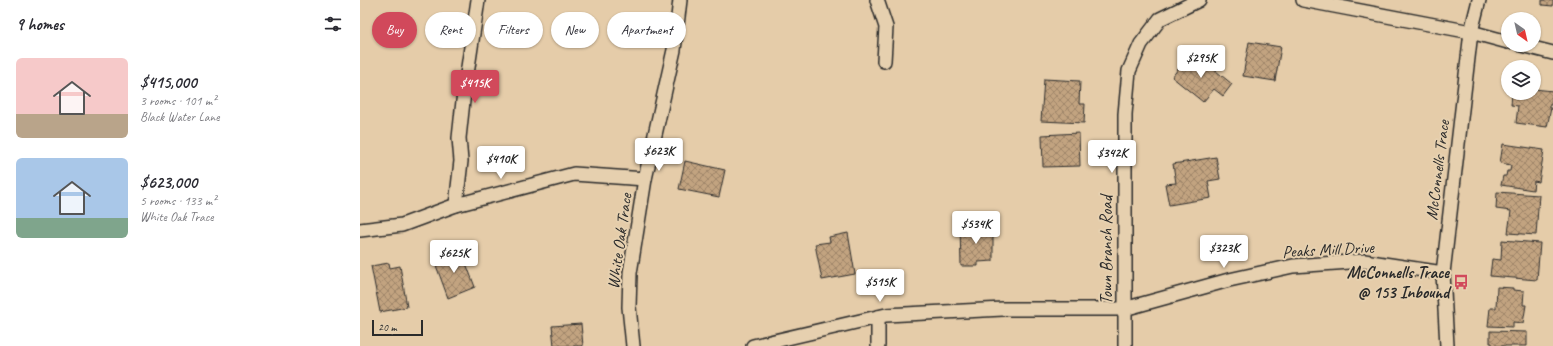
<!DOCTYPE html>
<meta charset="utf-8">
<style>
body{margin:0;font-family:Caveat,sans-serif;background:#f2f2f3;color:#2b2b33;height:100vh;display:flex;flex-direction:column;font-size:15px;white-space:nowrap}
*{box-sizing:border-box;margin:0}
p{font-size:13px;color:#7c7c81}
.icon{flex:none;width:22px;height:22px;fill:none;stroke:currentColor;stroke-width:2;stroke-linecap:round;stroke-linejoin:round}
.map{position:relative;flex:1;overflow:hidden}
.drawer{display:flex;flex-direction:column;background:#fff;width:360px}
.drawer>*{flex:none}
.hud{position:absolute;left:12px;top:12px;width:380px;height:36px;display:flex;gap:8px}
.needle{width:26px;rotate:146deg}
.fabs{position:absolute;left:1141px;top:12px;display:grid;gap:8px}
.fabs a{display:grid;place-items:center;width:40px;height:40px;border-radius:50%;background:#fff;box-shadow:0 1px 3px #0004;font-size:20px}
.scale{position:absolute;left:12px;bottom:10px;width:51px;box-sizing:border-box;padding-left:4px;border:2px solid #2b2b2b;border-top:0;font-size:11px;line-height:14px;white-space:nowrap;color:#2b2b2b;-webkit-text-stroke:3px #e6d0af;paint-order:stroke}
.price{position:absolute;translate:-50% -34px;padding:0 9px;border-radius:4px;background:#fff;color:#222;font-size:13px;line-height:26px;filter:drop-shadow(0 1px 2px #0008)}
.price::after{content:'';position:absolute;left:50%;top:24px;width:12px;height:9px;margin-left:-6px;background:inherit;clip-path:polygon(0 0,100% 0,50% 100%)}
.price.current{background:#d1495b;color:#fff}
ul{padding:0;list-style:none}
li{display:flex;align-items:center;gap:12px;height:100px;padding:0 16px}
li span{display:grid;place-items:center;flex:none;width:112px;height:80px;border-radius:6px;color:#555}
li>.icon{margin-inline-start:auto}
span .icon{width:48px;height:48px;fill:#fffc;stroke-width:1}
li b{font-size:17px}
h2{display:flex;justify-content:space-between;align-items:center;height:48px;padding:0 16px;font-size:17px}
.pill{padding:0 14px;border-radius:18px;background:#fff;box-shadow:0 1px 3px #0004;font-size:14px;line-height:36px}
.pill.current{background:#d1495b;color:#fff}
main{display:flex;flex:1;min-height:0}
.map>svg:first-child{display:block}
</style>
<main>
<section class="drawer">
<h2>9 homes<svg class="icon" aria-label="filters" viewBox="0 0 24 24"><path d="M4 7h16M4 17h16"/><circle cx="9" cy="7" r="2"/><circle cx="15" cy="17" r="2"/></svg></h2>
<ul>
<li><span style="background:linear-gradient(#f6c9c9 70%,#b9a48a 0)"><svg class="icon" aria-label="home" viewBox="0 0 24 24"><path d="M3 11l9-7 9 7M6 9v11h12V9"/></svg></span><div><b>$415,000</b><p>3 rooms · 101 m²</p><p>Black Water Lane</p></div></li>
<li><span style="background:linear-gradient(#a9c7e8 75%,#7fa58c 0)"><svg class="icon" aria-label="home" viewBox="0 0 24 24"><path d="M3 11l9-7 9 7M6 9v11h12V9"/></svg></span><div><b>$623,000</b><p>5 rooms · 133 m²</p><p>White Oak Trace</p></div></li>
</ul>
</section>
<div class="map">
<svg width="1193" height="346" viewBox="0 0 1193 346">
<defs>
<pattern id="building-cross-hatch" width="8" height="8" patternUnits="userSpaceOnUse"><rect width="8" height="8" fill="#c2a380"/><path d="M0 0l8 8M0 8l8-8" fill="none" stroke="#9e8569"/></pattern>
</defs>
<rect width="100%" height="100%" fill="#e5cca9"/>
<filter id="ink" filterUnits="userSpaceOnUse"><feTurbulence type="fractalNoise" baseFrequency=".025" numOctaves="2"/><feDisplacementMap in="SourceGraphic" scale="8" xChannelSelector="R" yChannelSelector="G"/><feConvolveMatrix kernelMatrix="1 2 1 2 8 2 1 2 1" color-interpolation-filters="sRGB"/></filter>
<g filter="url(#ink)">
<g fill="url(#building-cross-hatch)" stroke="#2b2b2b">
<polygon points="1182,0 1193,0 1193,6 1182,5"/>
<polygon points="889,42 921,47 915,81 883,76"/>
<polygon points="835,54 872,84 863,96 854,89 843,102 812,77 824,61 827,63"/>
<polygon points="684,79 720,81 719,104 725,104 724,123 681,121"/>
<polygon points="1174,89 1193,91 1191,105 1189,105 1189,108 1191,108 1187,127 1156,123 1158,106 1151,105 1152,93 1174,93"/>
<polygon points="719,133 720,166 683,167 682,135"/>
<polygon points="1143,144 1184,150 1179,182 1174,181 1173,190 1141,185 1143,176 1146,176 1147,171 1150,171 1151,165 1140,163"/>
<polygon points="856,157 860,179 848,181 851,198 809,205 805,184 816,183 813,164"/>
<polygon points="325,161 365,170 359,197 319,189"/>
<polygon points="1137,192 1179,195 1176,235 1148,233 1151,211 1136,209"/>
<polygon points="633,225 633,261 618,262 618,266 601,266 600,226"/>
<polygon points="488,233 495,274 462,280 455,244 470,242 469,237"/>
<polygon points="1142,240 1180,243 1177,280 1130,276 1132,259 1141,260"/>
<polygon points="101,250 115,287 88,298 74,260"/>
<polygon points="29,263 30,268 40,266 47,307 20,312 11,266"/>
<polygon points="1137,287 1153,288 1153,290 1164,291 1163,305 1166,305 1163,323 1153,322 1153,327 1128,326 1130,308 1136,308"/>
<polygon points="221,324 223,346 194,346 192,326"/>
<polygon points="1130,331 1167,332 1167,346 1132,346 1132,343 1130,343"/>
</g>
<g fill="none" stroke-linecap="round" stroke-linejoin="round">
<g stroke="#2b2b2b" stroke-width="16">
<g id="street">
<polyline points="517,0 526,27 524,61"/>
<polyline points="943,0 1111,32 1148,42"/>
<polyline points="1161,45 1193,53"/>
<polyline points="96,205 101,161 99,138 103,101 118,0"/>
<polyline points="0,230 42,225 96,205 214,174 285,179"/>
<polyline points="518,317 518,346"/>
<polyline points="273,346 269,307 270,273 285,179 314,50 320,0"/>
<polyline points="393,346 526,315 643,309 764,309 869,280 933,266 1004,261 1083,273"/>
<polyline points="765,346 765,114 769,71 781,44 800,19 839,0"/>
<polyline points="1087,346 1083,273 1111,32 1119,0"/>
</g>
</g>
<use href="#street" stroke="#e6d0af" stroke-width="13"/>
</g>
</g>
<defs>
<g id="bus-bare" transform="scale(1.2)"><path d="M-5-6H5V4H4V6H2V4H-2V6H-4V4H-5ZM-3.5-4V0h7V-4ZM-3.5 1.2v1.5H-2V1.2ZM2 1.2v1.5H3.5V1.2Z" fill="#d1495b" stroke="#e6d0af" stroke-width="2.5" paint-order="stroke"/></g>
</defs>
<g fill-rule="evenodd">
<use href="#bus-bare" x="1101" y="282"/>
</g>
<g text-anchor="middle" stroke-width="4" stroke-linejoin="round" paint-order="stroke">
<g font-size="17" fill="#2b2b2b" stroke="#e6d0af">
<text transform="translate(1077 170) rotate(-83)" y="6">McConnells Trace</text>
<text transform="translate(259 241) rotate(-82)" y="6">White Oak Trace</text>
<text transform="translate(968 249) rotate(-3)" y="6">Peaks Mill Drive</text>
<text transform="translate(746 250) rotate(-90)" y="6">Town Branch Road</text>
</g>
<g font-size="17" font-weight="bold" fill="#2b2b2b" stroke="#e6d0af" text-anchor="end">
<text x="1089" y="278">McConnells Trace<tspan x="1089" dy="20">@ 153 Inbound</tspan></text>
</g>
</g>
</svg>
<div class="fabs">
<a><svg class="needle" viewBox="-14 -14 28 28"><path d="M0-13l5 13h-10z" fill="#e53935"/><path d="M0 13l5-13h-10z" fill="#7c7c81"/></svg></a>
<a><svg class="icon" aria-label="layers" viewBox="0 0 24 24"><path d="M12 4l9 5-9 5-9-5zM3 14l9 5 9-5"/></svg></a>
</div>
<div class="scale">20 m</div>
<b class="price" style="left:841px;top:79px">$295K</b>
<b class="price current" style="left:115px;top:104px">$415K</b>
<b class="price" style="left:299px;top:172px">$623K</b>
<b class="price" style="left:752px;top:174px">$342K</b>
<b class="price" style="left:141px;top:180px">$410K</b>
<b class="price" style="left:616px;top:245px">$534K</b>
<b class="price" style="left:864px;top:269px">$323K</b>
<b class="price" style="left:94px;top:274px">$625K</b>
<b class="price" style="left:520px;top:303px">$515K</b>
<div class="hud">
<a class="pill current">Buy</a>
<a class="pill">Rent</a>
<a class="pill">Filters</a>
<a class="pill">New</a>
<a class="pill">Apartment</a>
</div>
</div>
</main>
